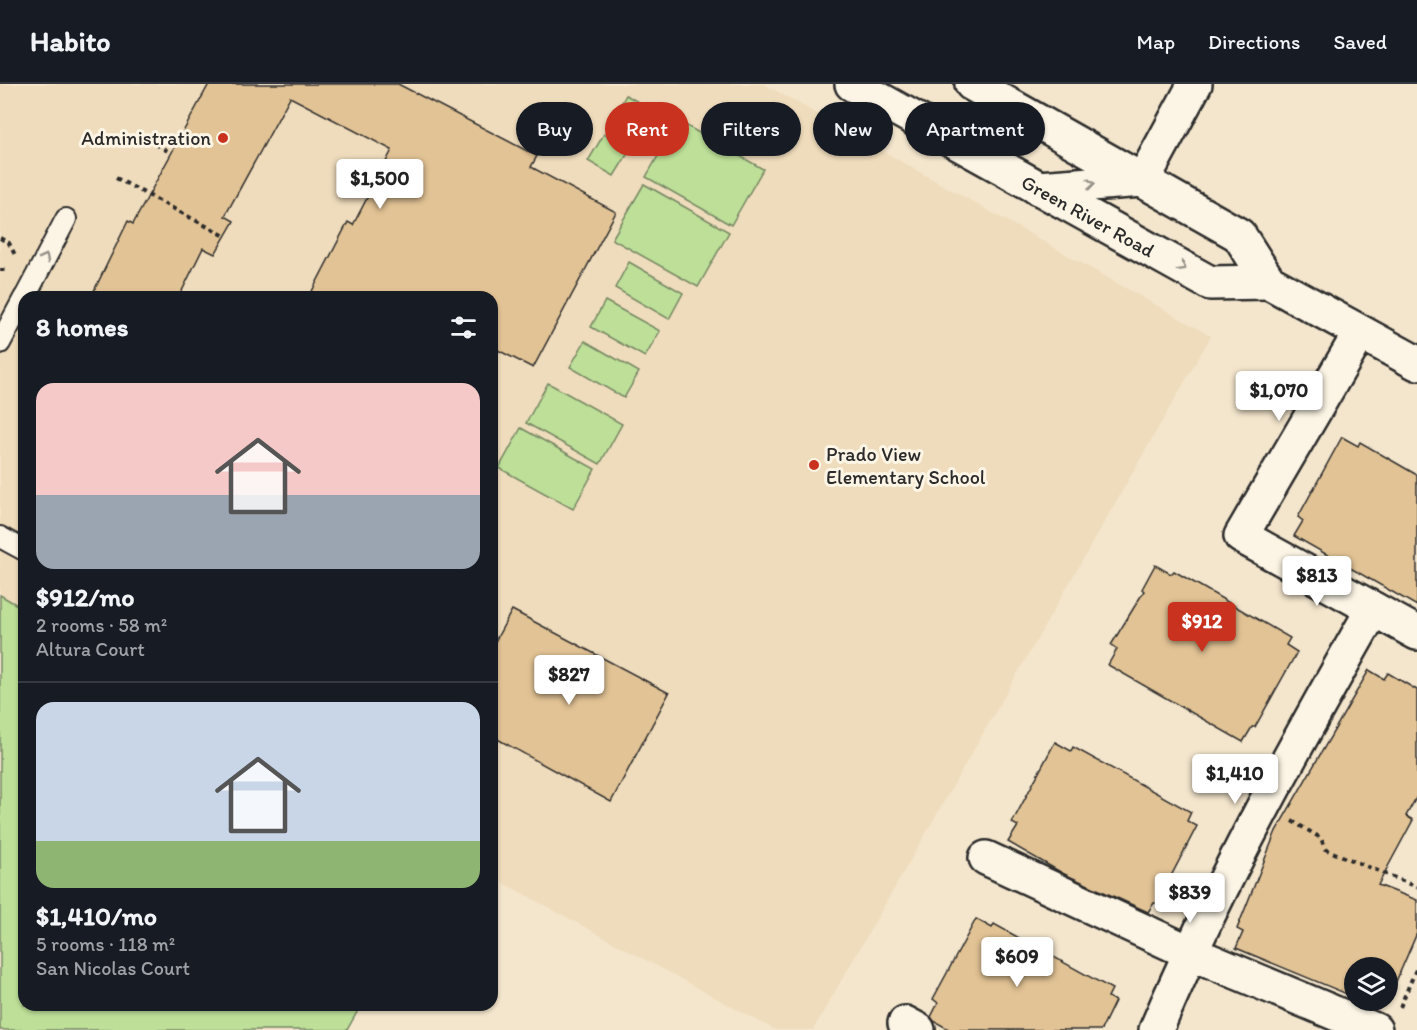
<!DOCTYPE html>
<meta charset="utf-8">
<style>
body{margin:0;font-family:Itim,sans-serif;background:#20242c;color:#f1f3f6;height:100vh;display:flex;flex-direction:column;font-size:22px;white-space:nowrap}
*{box-sizing:border-box;margin:0}
p{font-size:20px;color:#9ea1a6}
.icon{flex:none;width:33px;height:33px;fill:none;stroke:currentColor;stroke-width:2;stroke-linecap:round;stroke-linejoin:round}
.map{position:relative;flex:1;overflow:hidden}
.panel{position:absolute;left:18px;top:207px;width:480px;height:720px;display:flex;flex-direction:column;background:#171b24;border-radius:18px;box-shadow:0 2px 4px #0004}
.panel>*{flex:none}
.banner{position:absolute;left:516px;top:18px;width:570px;height:54px;display:flex;gap:12px}
.buttons{position:absolute;left:1344px;top:873px;display:grid;gap:12px}
.buttons a{display:grid;place-items:center;width:54px;height:54px;border-radius:50%;background:#171b24;box-shadow:0 2px 4px #0004;font-size:30px}
.price{position:absolute;translate:-50% -51px;padding:0 14px;border-radius:6px;background:#fff;color:#222;font-size:20px;line-height:39px;filter:drop-shadow(0 2px 3px #0008)}
.price::after{content:'';position:absolute;left:50%;top:36px;width:18px;height:14px;margin-left:-9px;background:inherit;clip-path:polygon(0 0,100% 0,50% 100%)}
.price.selected{background:#c8321e;color:#fff}
ul{padding:0;list-style:none}
li{display:grid;align-content:center;gap:12px;height:318px;padding:0 18px}
li+li{border-top:2px solid #363941}
li span{display:grid;place-items:center;height:186px;border-radius:18px;color:#555}
li>.icon{margin-inline-start:auto}
span .icon{width:108px;height:108px;fill:#fffc;stroke-width:1}
li b{font-size:26px}
h2{display:flex;justify-content:space-between;align-items:center;height:72px;padding:0 18px;font-size:26px}
.chip{padding:0 21px;border-radius:27px;background:#171b24;box-shadow:0 2px 4px #0004;font-size:21px;line-height:54px}
.chip.selected{background:#c8321e;color:#fff}
header{display:flex;align-items:center;gap:36px;box-sizing:border-box;height:84px;padding:0 30px;background:#171b24;border-bottom:2px solid #363941}
header strong{font-size:28px}
nav{display:flex;gap:33px;margin-inline-start:auto;font-size:21px}
.map>svg:first-child{display:block}
</style>
<header>
<strong>Habito</strong>
<nav><a>Map</a><a>Directions</a><a>Saved</a></nav>
</header>
<div class="map">
<svg width="1417" height="946" viewBox="0 0 1417 946">
<rect width="100%" height="100%" fill="#f4e6cd"/>
<filter id="ink" filterUnits="userSpaceOnUse"><feTurbulence type="fractalNoise" baseFrequency=".0167" numOctaves="2"/><feDisplacementMap in="SourceGraphic" scale="12" xChannelSelector="R" yChannelSelector="G"/><feConvolveMatrix kernelMatrix="1 2 1 2 8 2 1 2 1" color-interpolation-filters="sRGB"/></filter>
<g filter="url(#ink)">
<polygon fill="#efdcbc" points="0,0 764,0 1211,252 813,946 775,946 492,793 492,213 24,213 24,525 0,511"/>
<g fill="#bddf98" stroke="#748562" stroke-width="1.5">
<polygon points="626,11 652,26 637,53 611,38"/>
<polygon points="678,37 763,85 731,141 646,93"/>
<polygon points="604,50 630,66 614,92 588,77"/>
<polygon points="644,100 729,148 698,203 612,155"/>
<polygon points="629,178 683,209 669,235 615,204"/>
<polygon points="605,217 660,247 645,273 591,243"/>
<polygon points="585,257 639,288 624,314 570,283"/>
<polygon points="548,299 622,340 600,380 526,339"/>
<polygon points="521,344 595,385 573,425 499,384"/>
<polygon points="0,511 24,525 24,921 361,921 347,946 0,946"/>
</g>
<g fill="#e2c395" stroke="#2b2b2b" stroke-width="1.5">
<polygon points="209,0 398,0 537,72 531,83 616,128 533,284 492,263 492,213 309,213 348,138 353,141 392,66 290,13 225,132 234,137 215,170 203,164 179,213 91,213 128,137 133,140"/>
<polygon points="1342,353 1358,362 1360,358 1417,391 1417,522 1294,452 1303,437 1298,433"/>
<polygon points="1155,481 1171,490 1174,487 1290,554 1286,561 1297,568 1255,643 1252,643 1243,658 1108,581 1117,565 1111,561 1144,507 1142,505"/>
<polygon points="512,526 669,609 611,718 492,652 492,563"/>
<polygon points="1369,586 1384,595 1388,589 1417,606 1417,712 1406,732 1413,736 1378,801 1417,816 1417,849 1391,909 1388,909 1388,884 1354,884 1354,913 1236,864 1243,848 1237,845 1276,747"/>
<polygon points="1055,658 1071,667 1073,663 1191,728 1187,737 1197,742 1157,819 1154,819 1148,828 1064,790 1008,758 1018,742 1012,739"/>
<polygon points="976,835 992,844 994,840 1112,905 1108,913 1115,917 1101,946 950,946 934,937 931,933 938,919 933,915"/>
</g>
<g fill="none" stroke-linecap="round" stroke-linejoin="round">
<g stroke="#2b2b2b" stroke-width="24">
<g id="lane">
<polyline points="25,213 66,135"/>
<polyline points="0,259 24,214"/>
<polyline points="0,453 24,466"/>
</g>
</g>
<g stroke="#2b2b2b" stroke-width="38">
<g id="street">
<polyline points="1143,96 1195,0"/>
<polyline points="1360,249 1241,452 1417,549"/>
<polyline points="986,774 1189,868 1375,946"/>
<polyline points="905,939 918,946"/>
<path d="M 1156,946 C 1218,800 1295,662 1373,525"/>
</g>
</g>
<g stroke="#2b2b2b" stroke-width="38">
<g id="primary">
<polyline points="852,0 1210,199 1269,198"/>
<polyline points="972,0 1239,151 1269,198 1417,279"/>
<polyline points="1038,104 1143,96"/>
</g>
</g>
<g stroke="#2b2b2b" stroke-width="4" stroke-dasharray="4.5 4.5" stroke-linecap="butt">
<polyline points="140,51 171,69"/>
<polyline points="116,94 225,152"/>
<polyline points="0,154 9,159 16,173"/>
<polyline points="0,186 9,186"/>
<polyline points="1292,737 1321,754 1325,765 1417,803"/>
<polyline points="1400,923 1417,883"/>
</g>
<use href="#lane" stroke="#fcf5e5" stroke-width="20"/>
<use href="#street" stroke="#fcf5e5" stroke-width="33"/>
<use href="#primary" stroke="#fcf5e5" stroke-width="33"/>
</g>
<defs><path id="oneway-chevron" d="M-2-3.5L2.5 0L-2 3.5" fill="none" stroke-width="1.6" stroke-linecap="round" stroke-linejoin="round" transform="scale(1.5)"/></defs>
<g stroke="#949088">
<use href="#oneway-chevron" transform="translate(1091 100) rotate(-5)"/>
<use href="#oneway-chevron" transform="translate(45 174) rotate(-62)"/>
<use href="#oneway-chevron" transform="translate(1182 183) rotate(29)"/>
</g>
</g>
<g fill="#c8321e" stroke="#fcf5e5" stroke-width="2">
<circle cx="223" cy="54" r="6"/>
<circle cx="814" cy="381" r="6"/>
</g>
<g text-anchor="middle" stroke-width="6" stroke-linejoin="round" paint-order="stroke">
<g font-size="20" fill="#2b2b2b" stroke="#fcf5e5" text-anchor="end">
<text x="211" y="61">Administration</text>
<text x="826" y="377" text-anchor="start">Prado View<tspan x="826" dy="23">Elementary School</tspan></text>
</g>
<g font-size="20" fill="#2b2b2b" stroke="#fcf5e5">
<text transform="translate(1088 132) rotate(29)" y="7">Green River Road</text>
</g>
</g>
</svg>
<div class="buttons">
<a><svg class="icon" aria-label="layers" viewBox="0 0 24 24"><path d="M12 4l9 5-9 5-9-5zM3 14l9 5 9-5"/></svg></a>
</div>
<b class="price" style="left:380px;top:126px">$1,500</b>
<b class="price" style="left:1279px;top:338px">$1,070</b>
<b class="price" style="left:1317px;top:523px">$813</b>
<b class="price selected" style="left:1202px;top:569px">$912</b>
<b class="price" style="left:569px;top:622px">$827</b>
<b class="price" style="left:1235px;top:721px">$1,410</b>
<b class="price" style="left:1190px;top:840px">$839</b>
<b class="price" style="left:1017px;top:904px">$609</b>
<div class="banner">
<a class="chip">Buy</a>
<a class="chip selected">Rent</a>
<a class="chip">Filters</a>
<a class="chip">New</a>
<a class="chip">Apartment</a>
</div>
<section class="panel">
<h2>8 homes<svg class="icon" aria-label="filters" viewBox="0 0 24 24"><path d="M4 7h16M4 17h16"/><circle cx="9" cy="7" r="2"/><circle cx="15" cy="17" r="2"/></svg></h2>
<ul>
<li><span style="background:linear-gradient(#f6c9c9 60%,#9aa5b1 0)"><svg class="icon" aria-label="home" viewBox="0 0 24 24"><path d="M3 11l9-7 9 7M6 9v11h12V9"/></svg></span><div><b>$912/mo</b><p>2 rooms · 58 m²</p><p>Altura Court</p></div></li>
<li><span style="background:linear-gradient(#c9d6e8 75%,#8fb573 0)"><svg class="icon" aria-label="home" viewBox="0 0 24 24"><path d="M3 11l9-7 9 7M6 9v11h12V9"/></svg></span><div><b>$1,410/mo</b><p>5 rooms · 118 m²</p><p>San Nicolas Court</p></div></li>
</ul>
</section>
</div>
